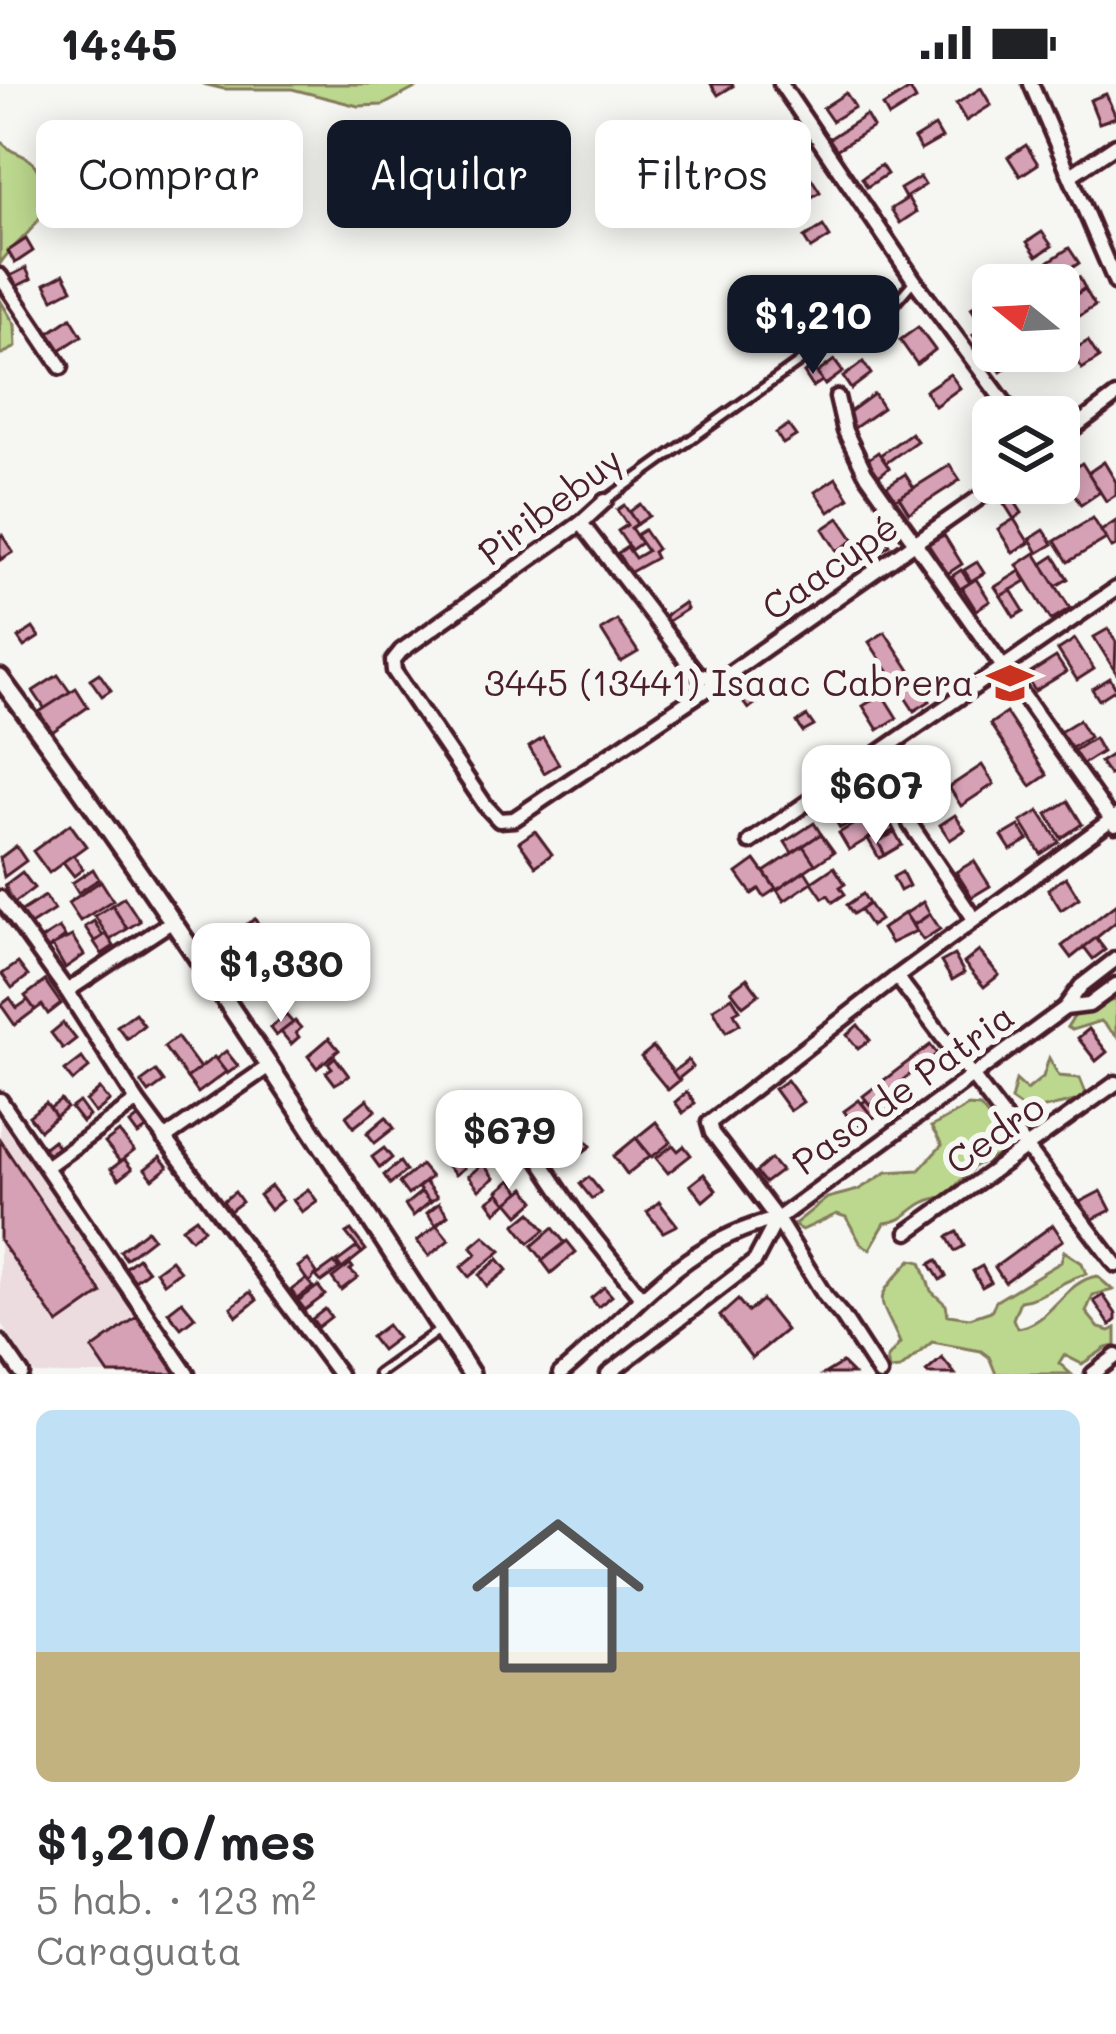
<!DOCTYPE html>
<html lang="es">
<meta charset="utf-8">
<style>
body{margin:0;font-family:Mali,sans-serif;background:#f6f6f6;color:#202124;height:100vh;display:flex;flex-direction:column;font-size:45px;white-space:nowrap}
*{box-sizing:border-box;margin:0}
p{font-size:39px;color:#757577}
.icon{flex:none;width:66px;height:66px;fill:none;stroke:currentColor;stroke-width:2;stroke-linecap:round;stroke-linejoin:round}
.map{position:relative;height:1290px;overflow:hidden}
.side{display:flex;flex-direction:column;background:#fff;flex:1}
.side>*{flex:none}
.guide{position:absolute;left:36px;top:36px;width:1044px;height:108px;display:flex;gap:24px}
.needle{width:78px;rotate:288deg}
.fabs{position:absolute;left:972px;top:180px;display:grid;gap:24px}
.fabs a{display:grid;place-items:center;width:108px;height:108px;border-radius:18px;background:#fff;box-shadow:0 6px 30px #0003;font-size:60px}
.price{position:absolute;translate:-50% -102px;padding:0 27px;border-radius:24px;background:#fff;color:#222;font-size:39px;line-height:78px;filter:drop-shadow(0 3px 6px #0008)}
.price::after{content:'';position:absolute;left:50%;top:72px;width:36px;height:27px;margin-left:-18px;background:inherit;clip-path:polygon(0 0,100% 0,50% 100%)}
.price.active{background:#111827;color:#fff}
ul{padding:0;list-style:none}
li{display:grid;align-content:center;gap:24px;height:636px;padding:0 36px}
li span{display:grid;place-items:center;height:372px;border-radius:18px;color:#555}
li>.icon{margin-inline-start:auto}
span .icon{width:216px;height:216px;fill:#fffc;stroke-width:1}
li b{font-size:51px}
.pill{padding:0 42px;border-radius:18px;background:#fff;box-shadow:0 6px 30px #0003;font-size:42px;line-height:108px}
.pill.active{background:#111827;color:#fff}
.status{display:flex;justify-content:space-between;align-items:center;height:84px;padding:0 60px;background:#fff;direction:ltr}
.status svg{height:33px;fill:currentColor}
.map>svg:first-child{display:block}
</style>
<div class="status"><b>14:45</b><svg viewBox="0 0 49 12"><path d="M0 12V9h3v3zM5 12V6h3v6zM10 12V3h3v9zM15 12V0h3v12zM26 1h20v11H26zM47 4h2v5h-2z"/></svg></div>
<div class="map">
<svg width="1116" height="1290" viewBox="0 0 1116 1290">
<rect width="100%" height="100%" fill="#f6f6f2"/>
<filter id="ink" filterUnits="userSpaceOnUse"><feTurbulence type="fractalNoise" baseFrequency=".00833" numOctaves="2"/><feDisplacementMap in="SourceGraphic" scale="24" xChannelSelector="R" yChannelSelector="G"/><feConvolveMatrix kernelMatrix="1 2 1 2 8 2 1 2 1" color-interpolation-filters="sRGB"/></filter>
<g filter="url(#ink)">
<polygon fill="#ecdce0" points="0,1016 185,1290 35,1290 0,1238"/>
<g fill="#bcd78e" stroke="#837b5c" stroke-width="3">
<polygon points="203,0 423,0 383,21 358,22 292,5 224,5"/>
<path d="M 0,56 C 12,71 19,67 31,77 C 37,82 42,95 44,102 C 53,140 17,152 0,180 Z"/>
<polygon points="0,216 15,241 16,263 0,271"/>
<path d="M 1116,916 L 1116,952 L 1101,937 L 1072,946 L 1067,943 C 1079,922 1095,919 1116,916 Z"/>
<polygon points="1049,974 1059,992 1080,994 1088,1014 1028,1028 1011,1016 1016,996 1027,1006 1043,993"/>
<path d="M 968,1022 L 980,1023 C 991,1035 1003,1053 1003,1070 L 976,1081 L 945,1113 C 910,1116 912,1137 885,1139 L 870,1165 L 861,1160 L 846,1133 L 837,1130 L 802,1146 L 793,1141 L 827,1114 L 858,1106 L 887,1088 L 919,1086 L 942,1061 L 931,1043 Z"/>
<path d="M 1064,1167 L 1082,1179 L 1086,1190 C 1061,1196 1045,1214 1020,1217 L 1013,1235 L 1017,1244 C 1050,1241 1064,1197 1097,1192 L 1113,1206 L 1093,1211 L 1086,1228 L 1099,1244 L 1110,1247 L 1116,1244 L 1116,1262 L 1106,1264 L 1082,1280 L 1064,1271 L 1059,1279 L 1071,1290 L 996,1290 L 989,1273 L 981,1267 L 932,1258 L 900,1285 L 889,1286 L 887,1275 L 900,1259 C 879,1210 870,1220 911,1176 L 921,1178 L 931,1207 L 946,1221 L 948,1231 L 970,1234 L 991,1227 L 996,1217 L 1061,1178 Z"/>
</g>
<g fill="#d6a0b5" stroke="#4a1f2b" stroke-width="3">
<polygon points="711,0 732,0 733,2 718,11"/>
<polygon points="981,4 991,21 966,37 956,20"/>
<polygon points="910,5 916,16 889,33 883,22"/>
<polygon points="846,9 855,23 832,37 823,24"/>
<polygon points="1106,10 1116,33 1099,39 1090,16"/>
<polygon points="866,31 873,43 836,66 829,55"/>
<polygon points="935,42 942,54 921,66 914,55"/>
<polygon points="1026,61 1038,80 1020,92 1008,73"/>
<polygon points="791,73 802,90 778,104 768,87"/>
<polygon points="881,81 887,90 867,103 862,94"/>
<polygon points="920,93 925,101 905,114 900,105"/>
<polygon points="811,94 820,108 802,119 793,105"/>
<polygon points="908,114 916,128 900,139 891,125"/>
<polygon points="823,142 830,153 811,165 804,154"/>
<polygon points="1042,148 1052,162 1037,172 1027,158"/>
<polygon points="26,155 33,167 15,179 8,167"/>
<polygon points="1069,164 1079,179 1055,195 1045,180"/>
<polygon points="26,184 31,195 15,203 10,192"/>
<polygon points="64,190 72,205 53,215 45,200"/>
<polygon points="1079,193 1085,204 1059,221 1059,207"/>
<polygon points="1085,205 1095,222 1067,240 1059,221"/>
<polygon points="993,211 993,234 982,241 971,224"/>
<polygon points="71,234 82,252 60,266 49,249"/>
<polygon points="988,240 993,247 993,261 984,267 973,251"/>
<polygon points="918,243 935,266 917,280 900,256"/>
<polygon points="1088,257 1099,274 1082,285 1071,267"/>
<polygon points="996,267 1031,267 1001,288 990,271"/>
<polygon points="834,276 843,288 825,301 817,289"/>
<polygon points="863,278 871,290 851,305 843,293"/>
<polygon points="813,283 822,297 813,303 804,289"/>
<polygon points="950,290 960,304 935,322 925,307"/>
<polygon points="874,310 883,324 853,345 844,332"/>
<polygon points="788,341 796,352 783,360 776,349"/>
<polygon points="911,349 917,357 886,379 880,371"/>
<polygon points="878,368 889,384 876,394 864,378"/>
<polygon points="1104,378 1116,398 1116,411 1106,417 1088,389"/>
<polygon points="1082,379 1100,408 1081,421 1062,391"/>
<polygon points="950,381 960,396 909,429 899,413"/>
<polygon points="1059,387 1066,398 1050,409 1044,399 1059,399"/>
<polygon points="905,390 914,404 896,415 887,402"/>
<polygon points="836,394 849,414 829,428 815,408"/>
<polygon points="1010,410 1022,429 1014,435 1002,416"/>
<polygon points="640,420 649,432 637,440 629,428"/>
<polygon points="624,421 637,440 631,444 641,459 631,466 618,447 627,441 617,426"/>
<polygon points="839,434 854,456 837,467 823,445"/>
<polygon points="1093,434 1106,455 1068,478 1055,457"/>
<polygon points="1014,435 1029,459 1013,469 998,445"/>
<polygon points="1116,437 1116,462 1112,464 1101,447"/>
<polygon points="878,443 890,461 851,486 840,468"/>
<polygon points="644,446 657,465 653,468 656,474 629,489 618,469 627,463 635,474 647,467 636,451"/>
<polygon points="1044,446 1053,460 1038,469 1030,455"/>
<polygon points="2,451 13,468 0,476 0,452"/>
<polygon points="944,451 962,480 947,490 928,460"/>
<polygon points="1035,469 1070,524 1051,536 1017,481"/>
<polygon points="1054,472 1068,495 1056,502 1042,480"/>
<polygon points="977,478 984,489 971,497 964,486"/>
<polygon points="961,486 970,499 960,505 952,492"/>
<polygon points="1020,487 1026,497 1001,512 995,503"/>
<polygon points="976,495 990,517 976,526 962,504"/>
<polygon points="1011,506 1024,527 1014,533 1001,512"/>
<polygon points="684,519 687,525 662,541 659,536"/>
<polygon points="617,536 638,568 621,578 601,546"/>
<polygon points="33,544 39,553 24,563 18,554"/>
<polygon points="1108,545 1116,558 1115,587 1094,553"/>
<polygon points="885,548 930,617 914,627 869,558"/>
<polygon points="1075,555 1094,585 1077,596 1058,566"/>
<polygon points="1056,573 1066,588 1035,607 1026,592"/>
<polygon points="99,589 111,606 102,612 90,595"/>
<polygon points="58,591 70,608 45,625 33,607"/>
<polygon points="1110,594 1116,605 1099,616 1092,605"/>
<polygon points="750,596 763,614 748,625 735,607"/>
<polygon points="76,604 88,623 52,648 39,628"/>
<polygon points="882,610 897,634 878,646 863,622"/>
<polygon points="1006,629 1047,691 1031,702 990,640"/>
<polygon points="807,632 814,642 803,648 797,638"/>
<polygon points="1079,636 1089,653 1069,666 1058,649"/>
<polygon points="543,654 559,680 544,689 529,663"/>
<polygon points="1094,654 1102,668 1078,683 1070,669"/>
<polygon points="1116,668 1116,687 1109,691 1100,678"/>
<polygon points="982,681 994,700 961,722 949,703"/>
<polygon points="845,709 859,734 840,744 826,720"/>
<polygon points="1068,717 1082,740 1061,754 1047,730"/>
<polygon points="871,718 878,730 866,737 874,751 849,766 839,749 864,734 859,724"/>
<polygon points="884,727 894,746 877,756 866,737"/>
<polygon points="1039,727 1059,758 1041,770 1021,738"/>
<polygon points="955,731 965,746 950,756 940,741"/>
<polygon points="814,739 821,750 792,769 785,758"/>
<polygon points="70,740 86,762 49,789 33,767"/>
<polygon points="1019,742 1028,756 1011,766 1002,752"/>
<polygon points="535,747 552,770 536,782 519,758"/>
<polygon points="895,748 902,761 885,771 878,758"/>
<polygon points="821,750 834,768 815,781 803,762"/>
<polygon points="874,751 885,771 879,774 868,755"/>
<polygon points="16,762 26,777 4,793 0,774"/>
<polygon points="803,762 815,780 777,806 764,788"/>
<polygon points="73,771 83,785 74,792 63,778"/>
<polygon points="755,776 776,805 764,813 759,805 752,810 737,789"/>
<polygon points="974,777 990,802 972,813 956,788"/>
<polygon points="834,783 845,800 840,803 845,810 833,818 828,811 823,814 812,798"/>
<polygon points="93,785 99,795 78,809 72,799"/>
<polygon points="805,787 812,798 784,817 777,806"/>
<polygon points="22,788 34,804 13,820 5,801"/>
<polygon points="902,788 909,802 900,807 893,793"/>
<polygon points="1066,793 1079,814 1061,826 1048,805"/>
<polygon points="101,797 113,816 80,837 68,819"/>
<polygon points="863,810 869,820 853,830 847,821"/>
<polygon points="45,812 54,826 29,842 20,828"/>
<polygon points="124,813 140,837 127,845 112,821"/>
<polygon points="923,818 930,830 913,841 905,830"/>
<polygon points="869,820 880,836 871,842 860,826"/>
<polygon points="1116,820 1116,838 1071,874 1062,862"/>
<polygon points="112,821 127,845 110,856 95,832"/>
<polygon points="905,829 916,847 891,859 882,845"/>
<polygon points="930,830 940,845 923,856 913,842"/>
<polygon points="255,835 260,844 247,853 241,844"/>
<polygon points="94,837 103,852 95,858 85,843"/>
<polygon points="59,844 65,853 47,866 40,856"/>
<polygon points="106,850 114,862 102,870 94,858"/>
<polygon points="72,852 84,871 65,884 52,862"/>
<polygon points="238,852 247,866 223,882 220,870"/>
<polygon points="1096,854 1105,866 1093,875 1084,863"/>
<polygon points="979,867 999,891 984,903 964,879"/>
<polygon points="954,871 964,889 952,896 941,878"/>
<polygon points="258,873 266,885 243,900 235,888"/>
<polygon points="18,879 28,892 12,904 2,890"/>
<polygon points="747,894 759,910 743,922 731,906"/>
<polygon points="45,897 61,920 48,930 42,921 35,926 25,912"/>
<polygon points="732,913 740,926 734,929 740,940 726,948 713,925"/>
<polygon points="10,914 17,924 28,916 35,926 15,941 1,921"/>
<polygon points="135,929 144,941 127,955 117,942"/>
<polygon points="286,931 293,939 276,952 270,944"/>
<polygon points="295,937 301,944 296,949 299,953 291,960 281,948"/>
<polygon points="63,939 76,955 63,965 51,949"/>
<polygon points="858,941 870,956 858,965 847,951"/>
<polygon points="1089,945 1107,968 1096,977 1078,954"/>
<polygon points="177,953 200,984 187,994 164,963"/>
<polygon points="329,954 339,966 317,984 308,972"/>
<polygon points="930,961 937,970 870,1021 863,1012"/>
<polygon points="653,963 680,996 668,1006 641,973"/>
<polygon points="226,967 238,982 227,990 216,975"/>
<polygon points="214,973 226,988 198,1009 187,994"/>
<polygon points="335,973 349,992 335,1000 326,988 332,984 328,979"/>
<polygon points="82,974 89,984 73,997 65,987"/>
<polygon points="688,976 693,983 678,995 673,988"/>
<polygon points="156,987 164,998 149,1009 141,998"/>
<polygon points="787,996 803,1018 790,1027 774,1005"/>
<polygon points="896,1001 903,1009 898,1013 904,1020 898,1025 895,1021 873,1034 862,1019 866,1016 870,1021"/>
<polygon points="100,1005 110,1017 95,1029 86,1017"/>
<polygon points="687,1008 695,1019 683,1029 675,1018"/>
<polygon points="367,1015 376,1026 354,1043 346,1032"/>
<polygon points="61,1016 67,1024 56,1033 50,1024"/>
<polygon points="859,1016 872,1032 856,1044 844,1027"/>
<polygon points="79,1018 89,1032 82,1038 71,1024"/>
<polygon points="46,1019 56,1033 40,1046 29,1032"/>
<polygon points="566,1021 580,1038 556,1057 548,1047 559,1039 553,1031"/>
<polygon points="140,1032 148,1044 138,1051 130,1040"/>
<polygon points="386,1033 394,1044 375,1059 367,1049"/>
<polygon points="656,1038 671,1058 652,1073 636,1054"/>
<polygon points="548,1047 556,1057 546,1065 538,1055"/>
<polygon points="119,1048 134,1067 120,1078 105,1059"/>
<polygon points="580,1049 591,1062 583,1068 573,1055"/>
<polygon points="636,1054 650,1072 627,1090 614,1072"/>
<polygon points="573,1055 582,1067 567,1079 557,1067"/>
<polygon points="0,1056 102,1209 58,1240 0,1156"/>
<polygon points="53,1056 59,1064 46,1075 39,1067"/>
<polygon points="673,1061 678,1067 684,1062 691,1071 668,1089 656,1074"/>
<polygon points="384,1064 392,1074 380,1084 372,1073"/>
<polygon points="160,1073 168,1083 153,1095 145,1085"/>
<polygon points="456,1073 464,1084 455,1091 447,1081"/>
<polygon points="124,1075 132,1085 119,1095 111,1085"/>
<polygon points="771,1075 781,1087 765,1099 756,1088"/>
<polygon points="400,1078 406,1087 390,1100 384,1091"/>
<polygon points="483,1080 494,1094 479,1106 468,1092"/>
<polygon points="421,1081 431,1093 408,1111 399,1099"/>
<polygon points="704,1090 716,1106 703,1117 690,1101"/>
<polygon points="589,1093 601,1108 592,1115 580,1100"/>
<polygon points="511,1096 521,1108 507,1119 498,1107"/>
<polygon points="425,1098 437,1113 430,1118 418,1104"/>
<polygon points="271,1102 282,1116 270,1126 259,1111"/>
<polygon points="525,1104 535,1117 519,1131 508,1118"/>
<polygon points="308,1105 317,1117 302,1128 293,1116"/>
<polygon points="1101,1107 1111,1126 1089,1137 1080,1118"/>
<polygon points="235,1108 242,1118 230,1127 223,1117"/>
<polygon points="421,1108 430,1118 413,1132 405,1121"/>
<polygon points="499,1109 507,1119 496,1128 488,1117"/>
<polygon points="659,1118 677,1141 663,1148 647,1128"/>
<polygon points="439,1119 448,1131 436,1141 427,1129"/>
<polygon points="531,1128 545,1146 529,1159 515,1141"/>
<polygon points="196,1134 204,1145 191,1155 182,1144"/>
<polygon points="437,1141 449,1156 429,1172 417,1157"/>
<polygon points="1053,1141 1063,1156 1005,1198 995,1183"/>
<polygon points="553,1144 565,1159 543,1176 532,1162"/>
<polygon points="147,1146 153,1154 126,1175 120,1167"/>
<polygon points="351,1146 366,1166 362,1169 346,1149"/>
<polygon points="957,1148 964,1162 955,1167 947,1153"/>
<polygon points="484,1152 501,1167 469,1193 461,1183 477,1170 471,1163"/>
<polygon points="567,1157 576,1168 551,1189 542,1177"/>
<polygon points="357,1163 362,1169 342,1185 337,1178"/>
<polygon points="138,1174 148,1187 135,1197 125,1184"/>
<polygon points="498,1175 507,1186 487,1202 479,1191"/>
<polygon points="171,1176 180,1187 164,1199 156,1187"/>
<polygon points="308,1176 317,1189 309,1199 298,1183"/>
<polygon points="937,1176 946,1192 940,1196 930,1180"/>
<polygon points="334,1179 339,1185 321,1198 316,1192"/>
<polygon points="350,1180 353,1184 350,1186 358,1193 341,1206 332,1194"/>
<polygon points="982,1182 991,1198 982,1203 973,1187"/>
<polygon points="306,1195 313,1203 297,1215 291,1206"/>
<polygon points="318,1202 325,1211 305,1226 298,1217"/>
<polygon points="604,1203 612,1212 598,1223 591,1214"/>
<polygon points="250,1208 257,1216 237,1232 231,1223"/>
<polygon points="1103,1211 1116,1230 1116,1236 1110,1241 1094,1217"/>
<polygon points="738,1216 748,1228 762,1216 786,1246 752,1274 720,1232"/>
<polygon points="182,1217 195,1233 181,1244 168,1228"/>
<polygon points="325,1225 331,1233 318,1243 312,1235"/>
<polygon points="138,1232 179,1290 109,1290 92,1265"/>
<polygon points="387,1241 397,1254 381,1266 371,1253"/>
<polygon points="942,1274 955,1290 928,1290 926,1288"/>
<polygon points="842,1279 853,1290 824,1290"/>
</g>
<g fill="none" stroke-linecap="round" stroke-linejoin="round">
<g stroke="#4a1f2b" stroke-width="15">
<g id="service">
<polyline points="606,416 837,251 893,221 912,199"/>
<polyline points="378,1290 438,1247"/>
</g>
</g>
<g stroke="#4a1f2b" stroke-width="21">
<g id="minor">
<polyline points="781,0 914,196 1015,333"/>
<polyline points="1031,0 1116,199"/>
<polyline points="1071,91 1116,61"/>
<polyline points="0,192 61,283"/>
<polyline points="837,313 845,347 865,388 1115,741"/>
<polyline points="1059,355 1116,312"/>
<polyline points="605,417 581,439 401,567 393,577 394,587 485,721 499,736 514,735 720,596 1000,399"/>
<polyline points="581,439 697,590 719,596"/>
<polyline points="910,740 974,835"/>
<polyline points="750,758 1116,505"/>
<polyline points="0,814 67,907 137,1017 339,1290"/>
<polyline points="897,893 1116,1181"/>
<polyline points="67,907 171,838"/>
<polyline points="1065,924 1089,921 1116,901"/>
<polyline points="0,1016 187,1290"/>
<polyline points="522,1050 579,1135 641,1213"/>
<polyline points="164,1055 269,982"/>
<polyline points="46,1083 137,1017"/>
<polyline points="908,1148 1116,999"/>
<polyline points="0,1258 22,1290"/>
<path d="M 560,1290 C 633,1230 679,1158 777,1135 L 1065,924 L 1081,902 L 1116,875"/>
<polyline points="608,1290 755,1177 777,1135"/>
<polyline points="880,1290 843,1233 825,1212 777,1135 712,1049 709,1039 897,893 1116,732"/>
<polyline points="1093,1290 1116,1272"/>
</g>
</g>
<g stroke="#4a1f2b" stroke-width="24">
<path id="tertiary" d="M 0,594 C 167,819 318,1056 471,1290"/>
</g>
<use href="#service" stroke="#f6f6f2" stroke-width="6"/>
<use href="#minor" stroke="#f6f6f2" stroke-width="12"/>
<use href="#tertiary" stroke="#f6f6f2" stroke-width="15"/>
</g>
</g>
<defs>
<g id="school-bare" transform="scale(3.6)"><path d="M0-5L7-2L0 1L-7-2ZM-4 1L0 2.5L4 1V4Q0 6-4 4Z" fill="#c8321e" stroke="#f6f6f2" stroke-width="2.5" paint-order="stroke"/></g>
</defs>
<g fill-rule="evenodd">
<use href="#school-bare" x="1010" y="599"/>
</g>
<g text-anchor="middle" stroke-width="12" stroke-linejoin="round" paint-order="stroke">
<g font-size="36" fill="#4a1f2b" stroke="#f6f6f2">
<text transform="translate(550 422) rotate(-37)" y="13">Piribebuy</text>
<text transform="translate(830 483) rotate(-35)" y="13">Caacupé</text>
<text transform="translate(903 1005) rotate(-36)" y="13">Paso de Patria</text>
<text transform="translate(995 1050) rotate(-35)" y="13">Cedro</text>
</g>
<g font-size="36" fill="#4a1f2b" stroke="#f6f6f2" text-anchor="end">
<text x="974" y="612">3445 (13441) Isaac Cabrera</text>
</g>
</g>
</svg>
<div class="fabs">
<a><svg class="needle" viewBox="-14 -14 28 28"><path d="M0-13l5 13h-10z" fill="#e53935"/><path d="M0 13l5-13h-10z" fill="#757577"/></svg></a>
<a><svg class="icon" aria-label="layers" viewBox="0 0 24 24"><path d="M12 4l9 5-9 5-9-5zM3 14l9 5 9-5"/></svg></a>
</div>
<b class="price active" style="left:813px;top:293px">$1,210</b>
<b class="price" style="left:876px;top:763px">$607</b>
<b class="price" style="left:281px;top:941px">$1,330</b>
<b class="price" style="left:509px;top:1108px">$679</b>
<div class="guide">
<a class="pill">Comprar</a>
<a class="pill active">Alquilar</a>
<a class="pill">Filtros</a>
</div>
</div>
<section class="side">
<ul>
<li><span style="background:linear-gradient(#bfe0f5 65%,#c2b280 0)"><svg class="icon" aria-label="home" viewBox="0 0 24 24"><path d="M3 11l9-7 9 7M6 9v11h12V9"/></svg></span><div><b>$1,210/mes</b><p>5 hab. · 123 m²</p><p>Caraguata</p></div></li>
</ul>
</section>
